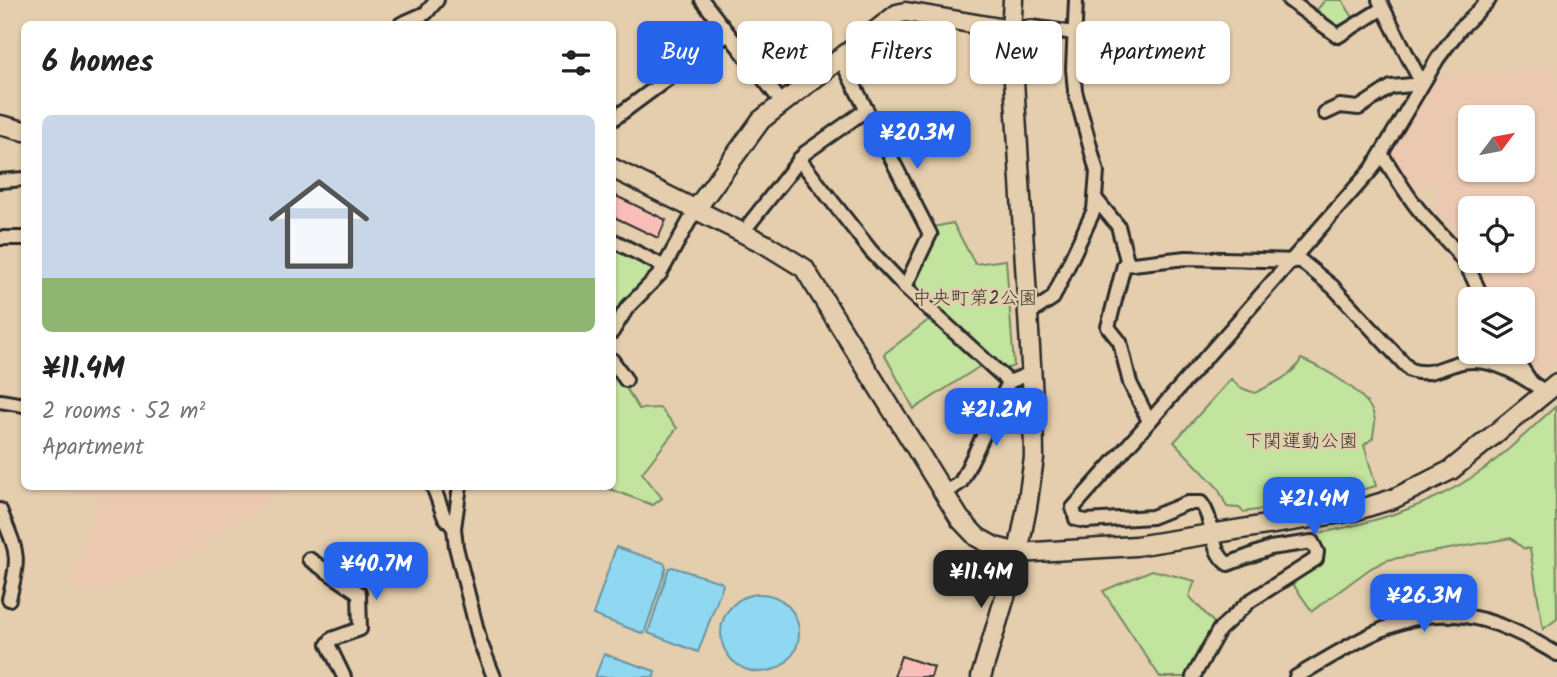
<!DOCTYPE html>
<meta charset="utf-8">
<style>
body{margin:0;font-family:Kalam,"Klee One",sans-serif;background:#f2f2f2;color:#222;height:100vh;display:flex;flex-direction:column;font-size:26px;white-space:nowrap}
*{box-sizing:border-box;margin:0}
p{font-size:23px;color:#767676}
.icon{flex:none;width:38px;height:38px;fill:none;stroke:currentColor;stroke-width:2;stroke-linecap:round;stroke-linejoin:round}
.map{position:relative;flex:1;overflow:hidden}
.drawer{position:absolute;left:21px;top:21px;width:595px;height:469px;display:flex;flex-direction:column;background:#fff;border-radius:10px;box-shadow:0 2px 5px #0004}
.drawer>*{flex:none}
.banner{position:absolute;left:637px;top:21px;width:665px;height:63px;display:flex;gap:14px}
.needle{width:46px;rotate:58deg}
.fabs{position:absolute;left:1458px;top:105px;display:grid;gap:14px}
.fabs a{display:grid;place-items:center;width:77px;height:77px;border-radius:10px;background:#fff;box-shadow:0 2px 5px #0004;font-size:35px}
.price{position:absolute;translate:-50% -60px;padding:0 16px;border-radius:14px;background:#2563eb;color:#fff;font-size:23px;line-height:46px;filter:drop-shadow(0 2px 4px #0008)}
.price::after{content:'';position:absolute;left:50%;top:42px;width:21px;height:16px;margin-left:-10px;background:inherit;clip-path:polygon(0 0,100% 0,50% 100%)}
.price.current{background:#222;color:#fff}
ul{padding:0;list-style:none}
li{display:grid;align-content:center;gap:14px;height:371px;padding:0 21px}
li span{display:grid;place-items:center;height:217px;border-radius:10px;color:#555}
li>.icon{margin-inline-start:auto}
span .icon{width:126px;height:126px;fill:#fffc;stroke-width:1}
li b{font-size:30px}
h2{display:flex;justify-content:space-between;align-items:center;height:84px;padding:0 21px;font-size:30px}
.tag{padding:0 24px;border-radius:10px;background:#fff;box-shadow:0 2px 5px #0004;font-size:24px;line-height:63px}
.tag.current{background:#2563eb;color:#fff}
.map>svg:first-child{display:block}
</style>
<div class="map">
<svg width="1557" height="677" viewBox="0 0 1557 677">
<rect width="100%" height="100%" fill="#e4cead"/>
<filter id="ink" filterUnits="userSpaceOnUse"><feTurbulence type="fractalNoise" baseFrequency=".0143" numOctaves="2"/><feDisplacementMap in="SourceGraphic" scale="14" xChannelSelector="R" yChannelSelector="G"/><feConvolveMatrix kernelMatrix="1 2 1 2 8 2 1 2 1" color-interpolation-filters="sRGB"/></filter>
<g filter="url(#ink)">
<g fill="#ebc9b1" fill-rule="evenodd">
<path d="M 1557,64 L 1557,361 L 1540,375 L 1528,371 L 1516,352 L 1522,352 L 1522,299 L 1490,299 L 1483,274 L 1475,261 L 1522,261 L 1522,208 L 1470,208 L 1470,254 L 1444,227 L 1432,181 L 1423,184 L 1424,189 L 1413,193 L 1389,154 L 1433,75 L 1546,69 ZM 1470,117 L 1522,117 L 1522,170 L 1470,170 Z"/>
<polygon points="67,487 290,487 195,551 134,582 127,576 104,592 73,589 69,586 97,498 74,493"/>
</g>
<g fill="#c2e49e" stroke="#768864" stroke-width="2">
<polygon points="1325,0 1342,0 1354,19 1342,26 1333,24 1316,11"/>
<polygon points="953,223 975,264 1006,260 1014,366 1005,369 918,292 916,277 939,234 934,227"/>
<polygon points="613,246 655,267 656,272 613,323"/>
<polygon points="930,319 982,365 914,409 884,354"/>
<path d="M 1301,359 C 1323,368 1373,394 1375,421 C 1375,426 1373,433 1373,438 L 1364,445 L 1376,486 L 1321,500 L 1244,512 L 1239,508 L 1227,507 L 1218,488 L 1174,442 L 1231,379 L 1241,388 L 1255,393 C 1271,384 1293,377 1301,359 Z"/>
<polygon points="613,367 639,409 660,408 677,428 642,473 662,498 653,505 604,487 612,486"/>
<path d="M 1555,407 L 1557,619 L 1543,629 L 1530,549 L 1523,548 L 1511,538 L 1387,560 L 1371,568 L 1312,611 L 1292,583 L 1318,566 L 1321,559 L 1315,534 C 1372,523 1429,507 1477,474 C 1505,455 1530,429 1555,407 Z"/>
<polygon points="1152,570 1195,581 1189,596 1216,625 1189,677 1160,677 1103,591"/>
</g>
<g fill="#90d8f1" stroke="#6893a2" stroke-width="2">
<polygon points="616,547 664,563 666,568 644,634 593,615"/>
<polygon points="672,567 721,582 723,585 698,652 648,633 669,568"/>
<circle cx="760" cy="633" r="39"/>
<polygon points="604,654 655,671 654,677 595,677"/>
</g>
<g fill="#fabeb9" stroke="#2b2b2b" stroke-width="2">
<polygon points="612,194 666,220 658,238 612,216"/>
<polygon points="901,656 934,667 931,677 894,677"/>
</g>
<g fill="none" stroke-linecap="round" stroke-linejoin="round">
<g stroke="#2b2b2b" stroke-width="18">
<g id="street">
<polyline points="702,0 776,95"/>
<polyline points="1289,0 1338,36 1383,8"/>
<polyline points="1379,0 1422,84"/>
<polyline points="401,24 426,13 437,0"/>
<polyline points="1011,30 1031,27 1074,33"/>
<polyline points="840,58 930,234 905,287"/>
<polyline points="1325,113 1340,106 1359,108 1391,87 1422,84"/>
<polyline points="612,120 728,34"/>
<path d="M 1382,155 C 1394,173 1405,193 1419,210 C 1449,246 1464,251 1482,299"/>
<polyline points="799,159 871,251 905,287 1009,382"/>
<polyline points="0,181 24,179"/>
<polyline points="1095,198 1118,226 1128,264"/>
<polyline points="750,223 805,153 866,110"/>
<polyline points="0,238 24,238"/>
<polyline points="612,240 663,266"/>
<polyline points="1027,315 1053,298 1094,210 1097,172 1075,91 1073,69 1076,0"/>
<polyline points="612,332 627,308 660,274 696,209"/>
<polyline points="1511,352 1531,382"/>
<polyline points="612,360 626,380"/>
<polyline points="0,401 24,405"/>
<path d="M 1149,421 L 1130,383 L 1120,342 L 1108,327 L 1124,265 L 1186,258 L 1301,261 L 1333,287 L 1410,370 C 1430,377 1444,366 1462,362 C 1493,356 1522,376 1547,393"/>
<polyline points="433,486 444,516 454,528"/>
<polyline points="460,486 454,528 456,547 480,642 494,677"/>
<polyline points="944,494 961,482 1009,382 1031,373"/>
<path d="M 0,510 C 17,553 21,553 9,599"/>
<polyline points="309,559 359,593 360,629 332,639 328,644 344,677"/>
<path d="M 1193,677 L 1219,630 L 1250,601 L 1316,559 L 1317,552 L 1312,542 L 1270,548 L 1228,564 C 1208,550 1216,522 1201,503 L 1187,503 L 1152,517 L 1086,521 L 1076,519 L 1073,508 L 1372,169 L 1438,58 L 1459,30 L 1489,0"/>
<path d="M 1296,677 C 1399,616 1444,585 1557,654"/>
</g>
</g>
<g stroke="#2b2b2b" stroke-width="23">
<g id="secondary">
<polyline points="0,125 24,131"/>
<polyline points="612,168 765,244 804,268 960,519 977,537 995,547 1018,553 1136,546 1354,511 1393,499 1451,470 1557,383"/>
<polyline points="696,209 761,120 897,14 906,12 1011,30"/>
<polyline points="981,677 1018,553 1027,507 1034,458 1033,398 1011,30 1013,0"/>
</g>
</g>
<use href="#street" stroke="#e4cead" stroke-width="12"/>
<use href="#secondary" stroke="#e4cead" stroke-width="18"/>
</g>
</g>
<g text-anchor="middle" stroke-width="5" stroke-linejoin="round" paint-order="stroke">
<g font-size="19" fill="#3a3e36" stroke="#e4cead">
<text x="975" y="304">中央町第2公園</text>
<text x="1301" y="447">下関運動公園</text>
</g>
</g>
</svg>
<div class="fabs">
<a><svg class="needle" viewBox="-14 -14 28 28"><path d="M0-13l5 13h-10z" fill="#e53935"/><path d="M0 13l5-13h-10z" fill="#767676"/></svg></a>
<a><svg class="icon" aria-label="locate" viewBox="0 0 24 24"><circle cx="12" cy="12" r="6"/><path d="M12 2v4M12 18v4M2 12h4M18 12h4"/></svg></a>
<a><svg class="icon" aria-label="layers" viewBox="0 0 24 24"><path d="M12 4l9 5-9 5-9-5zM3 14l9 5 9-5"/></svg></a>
</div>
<b class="price" style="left:917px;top:171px">¥20.3M</b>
<b class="price" style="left:996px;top:448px">¥21.2M</b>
<b class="price" style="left:1314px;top:537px">¥21.4M</b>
<b class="price" style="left:376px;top:602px">¥40.7M</b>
<b class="price current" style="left:981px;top:610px">¥11.4M</b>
<b class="price" style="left:1424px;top:634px">¥26.3M</b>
<div class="banner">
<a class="tag current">Buy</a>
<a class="tag">Rent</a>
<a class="tag">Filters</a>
<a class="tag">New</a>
<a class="tag">Apartment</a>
</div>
<section class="drawer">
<h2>6 homes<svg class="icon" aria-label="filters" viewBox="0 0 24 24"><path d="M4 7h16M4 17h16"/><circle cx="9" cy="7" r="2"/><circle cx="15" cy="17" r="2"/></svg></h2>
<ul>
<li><span style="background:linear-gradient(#c9d6e8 75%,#8fb573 0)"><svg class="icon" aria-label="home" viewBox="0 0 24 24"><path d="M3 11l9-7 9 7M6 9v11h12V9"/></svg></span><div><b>¥11.4M</b><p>2 rooms · 52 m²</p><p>Apartment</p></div></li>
</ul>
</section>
</div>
